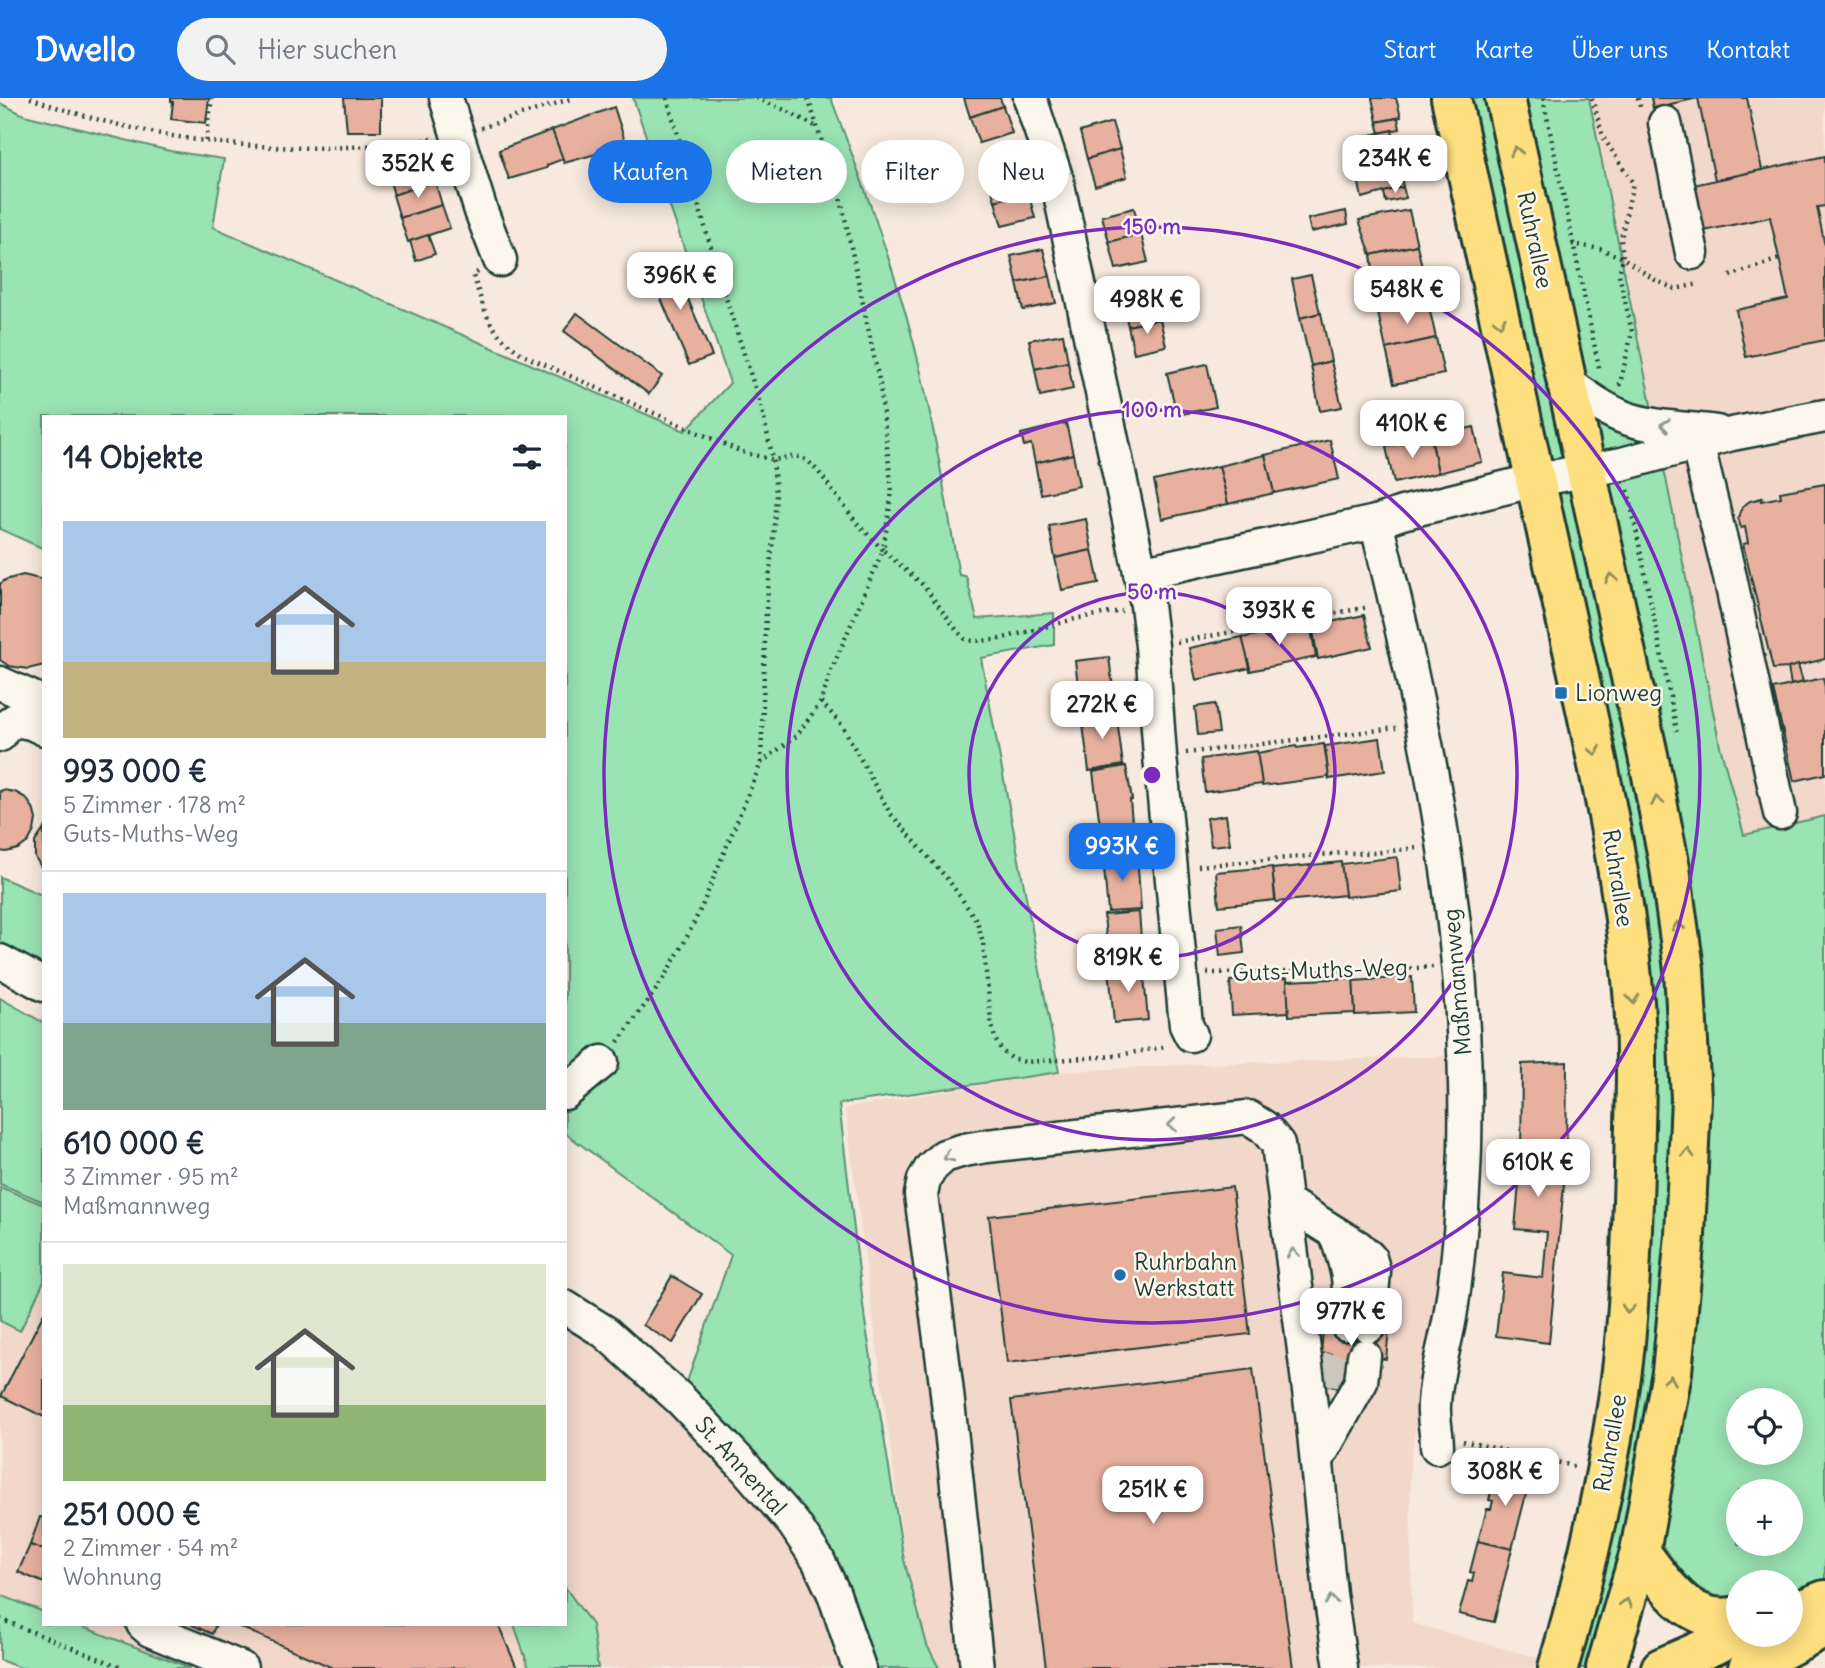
<!DOCTYPE html>
<html lang="de">
<meta charset="utf-8">
<style>
body{margin:0;font-family:Delius,sans-serif;background:#f2f2f3;color:#1f2937;height:100vh;display:flex;flex-direction:column;font-size:26px;white-space:nowrap}
*{box-sizing:border-box;margin:0}
p{font-size:23px;color:#747a83}
.icon{flex:none;width:38px;height:38px;fill:none;stroke:currentColor;stroke-width:2;stroke-linecap:round;stroke-linejoin:round}
.map{position:relative;flex:1;overflow:hidden}
.details{position:absolute;left:42px;top:317px;width:525px;height:1211px;display:flex;flex-direction:column;background:#fff;border-radius:0px;box-shadow:0 4px 18px #0003}
.details>*{flex:none}
.banner{position:absolute;left:588px;top:42px;width:665px;height:63px;display:flex;gap:14px}
.controls{position:absolute;left:1726px;top:1290px;display:grid;gap:14px}
.controls a{display:grid;place-items:center;width:77px;height:77px;border-radius:50%;background:#fff;box-shadow:0 4px 18px #0003;font-size:35px}
.price{position:absolute;translate:-50% -60px;padding:0 16px;border-radius:14px;background:#fff;color:#222;font-size:23px;line-height:46px;filter:drop-shadow(0 2px 4px #0008)}
.price::after{content:'';position:absolute;left:50%;top:42px;width:21px;height:16px;margin-left:-10px;background:inherit;clip-path:polygon(0 0,100% 0,50% 100%)}
.price.current{background:#1a73e8;color:#fff}
ul{padding:0;list-style:none}
li{display:grid;align-content:center;gap:14px;height:371px;padding:0 21px}
li+li{border-top:2px solid #e0e1e3}
li span{display:grid;place-items:center;height:217px;border-radius:0px;color:#555}
li>.icon{margin-inline-start:auto}
span .icon{width:126px;height:126px;fill:#fffc;stroke-width:1}
li b{font-size:30px}
h2{display:flex;justify-content:space-between;align-items:center;height:84px;padding:0 21px;font-size:30px}
.chip{padding:0 24px;border-radius:32px;background:#fff;box-shadow:0 4px 18px #0003;font-size:24px;line-height:63px}
.chip.current{background:#1a73e8;color:#fff}
header{display:flex;align-items:center;gap:42px;box-sizing:border-box;height:98px;padding:0 35px;background:#1a73e8;color:#fff}
header strong{font-size:33px}
nav{display:flex;gap:38px;margin-inline-start:auto;font-size:24px}
.search{width:490px;height:63px;background:#f2f2f3;display:flex;align-items:center;gap:18px;box-sizing:border-box;padding:0 24px;border-radius:38px;color:#747a83;font-size:26px}
.map>svg:first-child{display:block}
</style>
<header>
<strong>Dwello</strong>
<div class="search"><svg class="icon" aria-label="search" viewBox="0 0 24 24"><circle cx="10" cy="10" r="6"/><path d="M15 15l6 6"/></svg>Hier suchen</div>
<nav><a>Start</a><a>Karte</a><a>Über uns</a><a>Kontakt</a></nav>
</header>
<div class="map">
<svg width="1825" height="1570" viewBox="0 0 1825 1570">
<rect width="100%" height="100%" fill="#f7e9dd"/>
<filter id="ink" filterUnits="userSpaceOnUse"><feTurbulence type="fractalNoise" baseFrequency=".0143" numOctaves="2"/><feDisplacementMap in="SourceGraphic" scale="14" xChannelSelector="R" yChannelSelector="G"/><feConvolveMatrix kernelMatrix="1 2 1 2 8 2 1 2 1" color-interpolation-filters="sRGB"/></filter>
<g filter="url(#ink)">
<g fill="#f2d8ca">
<polygon points="1589,0 1825,0 1825,718 1745,738 1718,647"/>
<polygon points="1447,958 1449,1118 1410,1365 1412,1525 1553,1564 1550,1570 940,1570 926,1542 905,1460 845,1010 1059,974 1178,967"/>
<polygon points="44,1183 44,1514 0,1497 0,1223 21,1233"/>
<polygon points="565,1209 793,1426 858,1570 598,1570 592,1527 565,1489"/>
<polygon points="75,1526 514,1526 529,1570 191,1570"/>
</g>
<g fill="#9ae3b3" stroke="#5c9074" stroke-width="2" fill-rule="evenodd">
<path d="M 633,0 L 831,0 C 861,80 891,160 913,242 C 933,319 945,398 959,477 L 966,478 L 977,521 L 1054,515 L 1054,547 L 981,560 L 1059,974 L 839,1006 L 865,1223 L 904,1462 L 927,1547 L 939,1570 L 860,1570 L 836,1497 L 681,1301 L 731,1157 L 565,1035 L 565,318 L 44,318 L 44,451 L 0,431 L 0,5 L 24,17 L 170,53 L 224,61 L 213,129 L 685,333 L 730,285 Z"/>
<path d="M 1453,0 L 1589,0 L 1720,648 L 1744,737 L 1825,718 L 1825,1488 L 1790,1499 L 1790,1484 L 1738,1484 L 1738,1515 L 1727,1518 L 1643,1455 L 1688,1137 L 1668,770 L 1683,1137 L 1603,1570 L 1579,1570 L 1576,1552 L 1607,1377 L 1635,908 ZM 1738,1302 L 1790,1302 L 1790,1354 L 1738,1354 ZM 1738,1393 L 1790,1393 L 1790,1446 L 1738,1446 Z"/>
<polygon points="0,779 44,798 44,876 0,853"/>
<polygon points="0,900 44,925 44,1104 0,1086"/>
<polygon points="0,1089 44,1107 44,1183 20,1233 0,1223"/>
<polygon points="565,1489 592,1527 598,1570 529,1570 514,1526 565,1526"/>
<polygon points="0,1497 44,1514 44,1526 75,1526 191,1570 20,1570 0,1562"/>
</g>
<g fill="#e8b19f" stroke="#1f3d34" stroke-width="2">
<polygon points="171,0 209,0 206,25 171,21 173,4 171,3"/>
<polygon points="344,0 381,0 381,33 347,33"/>
<polygon points="964,0 1000,0 1003,8 970,19"/>
<polygon points="1372,0 1396,0 1401,19 1377,24"/>
<polygon points="1651,0 1747,0 1762,72 1715,82 1698,0 1653,10"/>
<polygon points="1003,8 1012,35 979,45 970,19"/>
<polygon points="614,9 625,43 609,49 610,52 564,65 552,32"/>
<polygon points="1398,20 1400,31 1380,35 1377,24"/>
<polygon points="1112,24 1120,51 1087,61 1080,34"/>
<polygon points="552,32 563,61 547,67 547,70 509,81 499,52"/>
<polygon points="1392,32 1403,89 1362,100 1350,42"/>
<polygon points="1120,51 1127,79 1095,88 1087,61"/>
<polygon points="1825,58 1825,108 1817,109 1825,148 1825,242 1746,259 1736,212 1788,201 1770,119 1699,134 1689,88"/>
<polygon points="1020,66 1028,94 995,103 987,75"/>
<polygon points="407,71 413,90 394,97 388,77"/>
<polygon points="435,83 442,107 400,120 393,97"/>
<polygon points="1403,89 1406,100 1386,104 1384,94"/>
<polygon points="1028,94 1035,120 1002,128 995,103"/>
<polygon points="442,107 450,130 408,144 400,120"/>
<polygon points="1134,110 1141,136 1109,144 1102,118"/>
<polygon points="1409,112 1417,147 1371,157 1359,122"/>
<polygon points="1346,113 1348,126 1311,134 1308,121"/>
<polygon points="1141,136 1148,164 1116,171 1109,144"/>
<polygon points="428,137 435,156 416,163 410,143"/>
<polygon points="1417,147 1425,182 1376,193 1371,157"/>
<polygon points="1043,151 1050,178 1017,185 1011,158"/>
<polygon points="671,161 712,258 689,267 648,170"/>
<polygon points="1311,177 1320,215 1300,220 1292,181"/>
<polygon points="1050,178 1056,205 1023,212 1017,185"/>
<polygon points="1154,194 1160,221 1128,228 1122,201"/>
<polygon points="1428,204 1436,240 1386,251 1378,215"/>
<polygon points="577,215 662,278 649,296 564,233"/>
<polygon points="1321,215 1331,263 1311,268 1300,220"/>
<polygon points="1160,221 1166,248 1134,255 1128,228"/>
<polygon points="1063,236 1068,264 1035,271 1029,242"/>
<polygon points="1436,240 1444,276 1394,286 1386,251"/>
<polygon points="1331,263 1342,309 1320,313 1311,268"/>
<polygon points="1068,264 1073,291 1040,298 1035,271"/>
<polygon points="1207,266 1216,309 1177,317 1167,275"/>
<polygon points="1066,325 1073,356 1035,365 1031,346 1024,348 1021,336"/>
<polygon points="1457,329 1457,333 1474,329 1482,364 1438,375 1431,339 1443,336 1442,333"/>
<polygon points="1417,339 1418,342 1431,339 1438,375 1394,385 1386,349 1405,345 1404,342"/>
<polygon points="1330,342 1339,381 1274,395 1265,357"/>
<polygon points="1073,356 1079,388 1041,396 1035,365"/>
<polygon points="1265,357 1274,395 1228,406 1219,368"/>
<polygon points="1219,368 1228,406 1162,421 1154,383"/>
<polygon points="1825,386 1825,561 1788,570 1773,571 1743,446 1748,445 1745,429 1741,430 1738,420 1740,414 1743,408 1750,403 1762,400 1761,403 1781,399 1780,394"/>
<polygon points="1086,421 1092,452 1055,460 1049,428"/>
<polygon points="1092,452 1099,485 1062,492 1055,460"/>
<polygon points="23,477 44,482 44,567 28,571 9,568 0,562 0,486 5,482"/>
<polygon points="1364,517 1372,549 1318,561 1312,528"/>
<polygon points="1310,526 1316,559 1250,573 1242,540"/>
<polygon points="1242,539 1250,570 1196,582 1189,550"/>
<polygon points="1109,559 1116,614 1082,619 1075,563"/>
<polygon points="1798,567 1803,584 1791,587 1788,570"/>
<polygon points="1823,580 1825,589 1825,676 1794,683 1773,591"/>
<polygon points="1215,606 1219,635 1198,637 1195,609"/>
<polygon points="1116,614 1123,667 1089,673 1082,619"/>
<polygon points="1380,640 1385,673 1329,681 1325,648"/>
<polygon points="1324,646 1329,679 1262,688 1257,655 1296,648 1297,650"/>
<polygon points="1257,653 1262,686 1205,694 1201,661"/>
<polygon points="1126,668 1132,702 1130,702 1132,724 1100,728 1093,674"/>
<polygon points="3,692 15,694 26,700 33,710 36,721 34,733 28,744 18,751 6,754 0,753 0,693"/>
<polygon points="1226,717 1230,746 1211,748 1207,720"/>
<polygon points="44,731 44,774 35,759 35,744"/>
<polygon points="1137,757 1141,812 1108,814 1103,759"/>
<polygon points="1397,759 1401,793 1345,799 1341,766"/>
<polygon points="1341,764 1345,797 1276,804 1272,771"/>
<polygon points="1272,769 1275,802 1219,808 1216,774"/>
<polygon points="1139,814 1143,868 1109,870 1104,817"/>
<polygon points="1241,827 1244,855 1220,858 1217,830"/>
<polygon points="1143,868 1148,922 1114,925 1109,870"/>
<polygon points="1412,879 1414,914 1355,917 1353,883"/>
<polygon points="1287,880 1289,914 1232,917 1230,883"/>
<polygon points="1353,880 1355,915 1289,918 1287,883"/>
<polygon points="1567,964 1566,1065 1549,1245 1496,1238 1503,1175 1543,1180 1547,1134 1515,1131 1521,1062 1522,966"/>
<polygon points="1232,1089 1250,1236 1007,1265 989,1118"/>
<polygon points="672,1178 702,1196 673,1245 643,1227"/>
<polygon points="44,1215 44,1319 1,1298"/>
<polygon points="1324,1224 1389,1231 1386,1261 1352,1257 1348,1291 1328,1288 1331,1256 1321,1255"/>
<polygon points="1253,1271 1293,1570 1046,1570 1011,1302"/>
<polygon points="1497,1370 1531,1377 1512,1451 1478,1443 1487,1411 1491,1411 1493,1403 1489,1402"/>
<polygon points="40,1419 44,1420 44,1452 30,1447"/>
<polygon points="1478,1443 1512,1451 1494,1524 1459,1516 1468,1483 1472,1484 1474,1475 1470,1474"/>
<polygon points="30,1447 44,1452 44,1485 18,1474"/>
<polygon points="190,1526 216,1526 212,1536"/>
<polygon points="233,1526 498,1526 517,1570 333,1570"/>
</g>
<g fill="none" stroke-linecap="round" stroke-linejoin="round">
<polyline stroke="#ccc7bb" stroke-width="32" stroke-dasharray="32 16" stroke-linecap="butt" points="1335,1289 1346,1226"/>
<g stroke="#1f3d34" stroke-width="37">
<g id="minor">
<polyline points="446,0 481,113 500,162"/>
<polyline points="1030,0 1057,82 1147,507 1152,548 1160,658 1186,927 1191,937"/>
<polyline points="1665,25 1692,155"/>
<path d="M 1566,284 C 1584,297 1603,311 1623,319 C 1652,330 1687,330 1717,334"/>
<polyline points="1697,345 1730,479 1780,715"/>
<path d="M 1376,424 C 1427,628 1470,838 1465,1050 C 1463,1107 1459,1163 1450,1219 C 1445,1248 1435,1278 1434,1307 C 1433,1321 1437,1335 1437,1349"/>
<polyline points="1140,475 1376,424 1402,415 1536,382 1622,366 1732,336 1825,318"/>
<polyline points="0,585 44,605"/>
<polyline points="0,637 3,631 15,622 31,625 44,631"/>
<polyline points="0,863 44,887"/>
<polyline points="565,995 602,964"/>
<polyline points="1286,1104 1358,1149 1370,1160 1374,1174 1369,1228"/>
<path d="M 1336,1137 C 1349,1175 1352,1185 1346,1226"/>
<polyline points="565,1209 605,1234 680,1301 744,1368 794,1426 818,1462 834,1496 859,1570"/>
<polyline points="1317,1362 1361,1284 1364,1258"/>
<polyline points="143,1526 150,1532 241,1570"/>
<polyline points="977,1570 946,1286 921,1097 924,1082 931,1070 944,1058 964,1052 987,1048 1248,1019 1264,1029 1278,1046 1312,1316 1330,1496 1341,1570"/>
</g>
</g>
<g stroke="#1f3d34" stroke-width="44">
<g id="major">
<path d="M 1451,0 C 1488,175 1529,350 1567,525 C 1595,650 1624,776 1634,904 C 1638,960 1635,1016 1634,1072 C 1632,1136 1630,1201 1623,1264 C 1611,1367 1587,1471 1558,1570"/>
<polyline points="1505,0 1648,657 1670,770 1684,871 1691,1000 1685,1137 1672,1274 1640,1454 1606,1570"/>
<path d="M 1640,1454 C 1666,1486 1689,1529 1738,1518"/>
<polyline points="1790,1516 1825,1502"/>
<polyline points="1661,1570 1739,1536"/>
<polyline points="1748,1570 1825,1529"/>
</g>
</g>
<g stroke="#1f3d34" stroke-width="4.5" stroke-dasharray="2 5" stroke-linecap="butt">
<path d="M 30,0 C 159,47 296,61 432,41"/>
<polyline points="756,0 785,12 815,28"/>
<polyline points="1543,0 1600,274"/>
<polyline points="1592,0 1603,39 1633,85 1621,141 1623,160 1619,176 1632,234 1620,286 1618,287"/>
<polyline points="1638,0 1641,13"/>
<polyline points="481,30 573,0"/>
<polyline points="206,43 212,0"/>
<polyline points="1572,146 1601,151 1623,160 1655,182 1675,191 1699,186"/>
<path d="M 478,174 L 473,177 C 486,217 488,234 525,258 L 742,354 L 773,362 L 796,358 L 808,363 L 818,373 L 856,424 L 883,452 L 892,394 L 880,287 L 842,106 L 808,0"/>
<polyline points="1730,178 1779,161"/>
<polyline points="1628,392 1677,633"/>
<polyline points="1177,544 1369,509"/>
<polyline points="821,604 842,627 890,715 950,784 977,823 983,844 991,923 995,941 1002,953 1013,961 1026,964 1114,958 1168,948"/>
<polyline points="1186,655 1396,630"/>
<polyline points="761,665 796,638 821,604 831,573 883,452 923,487 958,534 965,541 973,543 996,542 1079,520 1122,513"/>
<polyline points="1198,768 1343,755 1373,755 1416,750"/>
<polyline points="1207,875 1366,873 1433,869"/>
<polyline points="618,944 658,889 683,847 702,808 761,665 766,513 774,429 776,397 773,362 762,312 722,187 667,0"/>
<polyline points="1463,1343 1578,1369"/>
<polyline points="0,1521 123,1570"/>
</g>
<use href="#minor" stroke="#fbf7ec" stroke-width="32"/>
<use href="#major" stroke="#fddf80" stroke-width="38"/>
</g>
<defs><path id="oneway-chevron" d="M-2-3.5L2.5 0L-2 3.5" fill="none" stroke-width="1.6" stroke-linecap="round" stroke-linejoin="round" transform="scale(1.75)"/></defs>
<g stroke="#8e8e5a">
<use href="#oneway-chevron" transform="translate(1516 53) rotate(-102)"/>
<use href="#oneway-chevron" transform="translate(1500 224) rotate(77)"/>
<use href="#oneway-chevron" transform="translate(1611 480) rotate(-102)"/>
<use href="#oneway-chevron" transform="translate(1595 653) rotate(78)"/>
<use href="#oneway-chevron" transform="translate(1657 703) rotate(-101)"/>
<use href="#oneway-chevron" transform="translate(1678 828) rotate(-98)"/>
<use href="#oneway-chevron" transform="translate(1633 901) rotate(86)"/>
<use href="#oneway-chevron" transform="translate(1688 1055) rotate(-88)"/>
<use href="#oneway-chevron" transform="translate(1628 1211) rotate(95)"/>
<use href="#oneway-chevron" transform="translate(1670 1282) rotate(-81)"/>
<use href="#oneway-chevron" transform="translate(1626 1505) rotate(-74)"/>
</g>
<g stroke="#8d9a90">
<use href="#oneway-chevron" transform="translate(1665 327) rotate(-172)"/>
<use href="#oneway-chevron" transform="translate(1172 1027) rotate(174)"/>
<use href="#oneway-chevron" transform="translate(948 1059) rotate(153)"/>
<use href="#oneway-chevron" transform="translate(1293 1155) rotate(-97)"/>
<use href="#oneway-chevron" transform="translate(1331 1502) rotate(-97)"/>
</g>
</g>
<g fill="none" stroke="#7b2cbf" stroke-width="3.5">
<circle cx="1152" cy="677" r="183"/>
<circle cx="1152" cy="677" r="365"/>
<circle cx="1152" cy="677" r="548"/>
</g>
<g fill="#1f6fb2" stroke="#fbf7ec" stroke-width="2.5">
<rect x="1554" y="588" width="14" height="14" rx="3.5"/>
<circle cx="1120" cy="1177" r="7"/>
</g>
<g text-anchor="middle" stroke-width="5" stroke-linejoin="round" paint-order="stroke">
<g font-size="23" fill="#1f3d34" stroke="#fbf7ec">
<text transform="translate(1535 142) rotate(78)" y="8">Ruhrallee</text>
<text transform="translate(1618 780) rotate(81)" y="8">Ruhrallee</text>
<text transform="translate(1320 872) rotate(-2)" y="8">Guts-Muths-Weg</text>
<text transform="translate(1457 884) rotate(-95)" y="8">Maßmannweg</text>
<text transform="translate(1610 1345) rotate(-80)" y="8">Ruhrallee</text>
<text transform="translate(741 1368) rotate(48)" y="8">St. Annental</text>
</g>
<g font-size="23" fill="#1f3d34" stroke="#fbf7ec" text-anchor="start">
<text x="1575" y="603">Lionweg</text>
<text x="1134" y="1172">Ruhrbahn<tspan x="1134" dy="26">Werkstatt</tspan></text>
</g>
</g>
<circle cx="1152" cy="677" r="10" fill="#7b2cbf" stroke="#fbf7ec" stroke-width="3.5"/>
<g font-size="21" text-anchor="middle" font-weight="bold" fill="#7b2cbf" stroke="#fbf7ec" stroke-width="5" stroke-linejoin="round" paint-order="stroke">
<text x="1152" y="136">150 m</text>
<text x="1152" y="319">100 m</text>
<text x="1152" y="501">50 m</text>
</g>
</svg>
<div class="controls">
<a><svg class="icon" aria-label="locate" viewBox="0 0 24 24"><circle cx="12" cy="12" r="6"/><path d="M12 2v4M12 18v4M2 12h4M18 12h4"/></svg></a>
<a>+</a>
<a>−</a>
</div>
<b class="price" style="left:1395px;top:97px">234K €</b>
<b class="price" style="left:418px;top:102px">352K €</b>
<b class="price" style="left:680px;top:214px">396K €</b>
<b class="price" style="left:1407px;top:228px">548K €</b>
<b class="price" style="left:1147px;top:238px">498K €</b>
<b class="price" style="left:1412px;top:362px">410K €</b>
<b class="price" style="left:1279px;top:549px">393K €</b>
<b class="price" style="left:1102px;top:643px">272K €</b>
<b class="price current" style="left:1122px;top:785px">993K €</b>
<b class="price" style="left:1128px;top:896px">819K €</b>
<b class="price" style="left:1538px;top:1101px">610K €</b>
<b class="price" style="left:1351px;top:1250px">977K €</b>
<b class="price" style="left:1505px;top:1410px">308K €</b>
<b class="price" style="left:1153px;top:1428px">251K €</b>
<div class="banner">
<a class="chip current">Kaufen</a>
<a class="chip">Mieten</a>
<a class="chip">Filter</a>
<a class="chip">Neu</a>
</div>
<section class="details">
<h2>14 Objekte<svg class="icon" aria-label="filters" viewBox="0 0 24 24"><path d="M4 7h16M4 17h16"/><circle cx="9" cy="7" r="2"/><circle cx="15" cy="17" r="2"/></svg></h2>
<ul>
<li><span style="background:linear-gradient(#a9c7e8 65%,#c2b280 0)"><svg class="icon" aria-label="home" viewBox="0 0 24 24"><path d="M3 11l9-7 9 7M6 9v11h12V9"/></svg></span><div><b>993 000 €</b><p>5 Zimmer · 178 m²</p><p>Guts-Muths-Weg</p></div></li>
<li><span style="background:linear-gradient(#a9c7e8 60%,#7fa58c 0)"><svg class="icon" aria-label="home" viewBox="0 0 24 24"><path d="M3 11l9-7 9 7M6 9v11h12V9"/></svg></span><div><b>610 000 €</b><p>3 Zimmer · 95 m²</p><p>Maßmannweg</p></div></li>
<li><span style="background:linear-gradient(#dfe7d0 65%,#8fb573 0)"><svg class="icon" aria-label="home" viewBox="0 0 24 24"><path d="M3 11l9-7 9 7M6 9v11h12V9"/></svg></span><div><b>251 000 €</b><p>2 Zimmer · 54 m²</p><p>Wohnung</p></div></li>
</ul>
</section>
</div>
